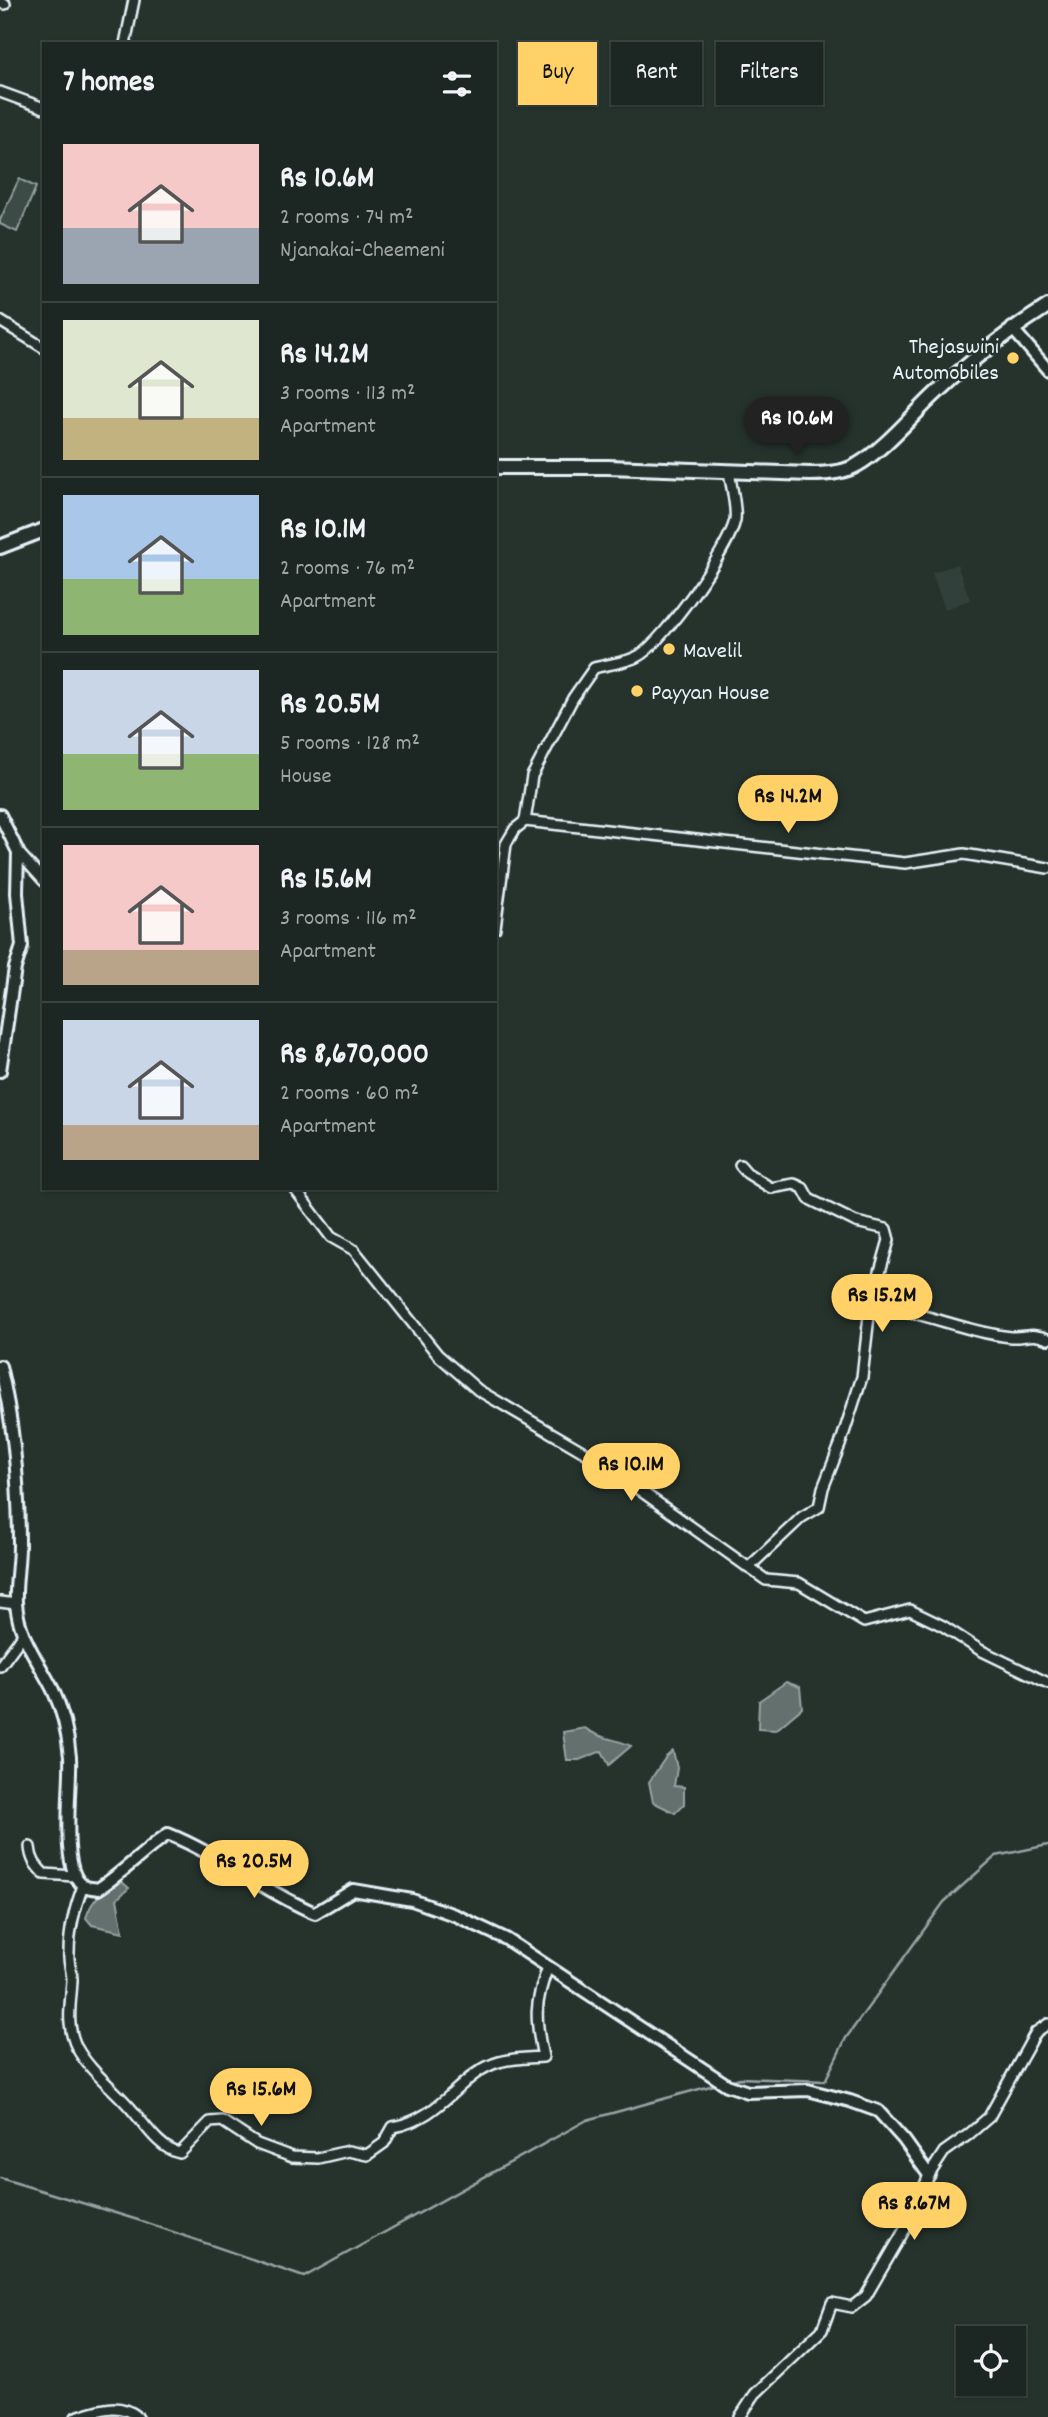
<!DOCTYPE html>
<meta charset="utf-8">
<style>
body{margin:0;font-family:Dekko,sans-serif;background:#29322f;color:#f1f3f6;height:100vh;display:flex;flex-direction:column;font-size:26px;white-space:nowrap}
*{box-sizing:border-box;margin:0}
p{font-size:23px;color:#a0a5a5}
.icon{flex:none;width:38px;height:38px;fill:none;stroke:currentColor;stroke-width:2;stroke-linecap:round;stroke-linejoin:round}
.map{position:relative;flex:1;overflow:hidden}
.side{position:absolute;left:42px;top:42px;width:455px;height:1148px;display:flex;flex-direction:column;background:#1c2622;border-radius:0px;box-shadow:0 2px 5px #0004,0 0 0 2px #3a4340}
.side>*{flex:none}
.guide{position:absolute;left:518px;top:42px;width:424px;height:63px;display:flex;gap:14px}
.controls{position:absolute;left:956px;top:2326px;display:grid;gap:14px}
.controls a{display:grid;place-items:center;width:70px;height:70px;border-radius:0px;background:#1c2622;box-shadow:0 2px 5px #0004,0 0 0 2px #3a4340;font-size:35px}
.price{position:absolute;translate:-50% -60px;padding:0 16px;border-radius:24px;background:#ffd166;color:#111;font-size:23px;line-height:46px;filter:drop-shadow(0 2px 4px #0008)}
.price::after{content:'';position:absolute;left:50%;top:42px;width:21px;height:16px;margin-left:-10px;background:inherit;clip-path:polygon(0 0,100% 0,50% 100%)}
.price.current{background:#222;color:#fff}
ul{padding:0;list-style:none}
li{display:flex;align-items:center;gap:21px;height:175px;padding:0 21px}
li+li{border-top:2px solid #3a4340}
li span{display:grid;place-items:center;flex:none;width:196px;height:140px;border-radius:0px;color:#555}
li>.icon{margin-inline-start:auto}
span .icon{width:84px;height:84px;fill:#fffc;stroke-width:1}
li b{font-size:30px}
h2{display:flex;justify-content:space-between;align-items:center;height:84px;padding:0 21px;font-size:30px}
.pill{padding:0 24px;border-radius:0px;background:#1c2622;box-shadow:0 2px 5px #0004,0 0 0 2px #3a4340;font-size:24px;line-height:63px}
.pill.current{background:#ffd166;color:#111}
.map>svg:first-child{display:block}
</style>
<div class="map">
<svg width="1048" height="2417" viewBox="0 0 1048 2417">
<rect width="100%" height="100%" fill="#26332d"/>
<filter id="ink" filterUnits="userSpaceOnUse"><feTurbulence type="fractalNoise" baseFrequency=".0143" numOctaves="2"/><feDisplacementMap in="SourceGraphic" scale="14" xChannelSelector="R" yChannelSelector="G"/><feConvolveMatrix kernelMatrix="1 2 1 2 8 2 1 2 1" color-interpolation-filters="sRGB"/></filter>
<g filter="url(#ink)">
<polygon fill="#333f3a" points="957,564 970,600 945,609 932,573"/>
<polygon fill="#3e4b47" stroke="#939ea0" stroke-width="2" points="19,179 36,187 17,232 0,224 0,220"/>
<g fill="#636f6d" stroke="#98a3a5" stroke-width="2">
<polygon points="786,1682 800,1687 802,1708 776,1730 758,1729 759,1701"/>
<path d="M 585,1728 C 599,1739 615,1738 631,1746 L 609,1765 L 602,1751 L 579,1760 L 567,1760 L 563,1732 Z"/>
<polygon points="673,1751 677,1768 674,1786 684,1787 684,1804 675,1813 653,1802 649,1782 666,1757"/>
<path d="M 122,1882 L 129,1888 L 117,1899 L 123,1932 L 92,1925 L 86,1918 C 92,1898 103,1890 122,1882 Z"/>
</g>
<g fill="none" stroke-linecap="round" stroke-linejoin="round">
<g stroke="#98a3a5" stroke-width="2.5">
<polyline points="733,2080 740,2078 825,2081 846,2038 944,1902 996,1856 1048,1845"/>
<polyline points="0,2178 138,2220 304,2277 587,2120 714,2085"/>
</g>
<g stroke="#e8f1f8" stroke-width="14">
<g id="minor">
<polyline points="0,3 5,4"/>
<polyline points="125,44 134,0"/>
<polyline points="0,92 44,108"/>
<polyline points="0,321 44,348"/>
<polyline points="525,821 905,863 964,854 1048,868"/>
<polyline points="18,852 44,881"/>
<path d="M 495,928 L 506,844 L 515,829 L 525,821 L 532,776 L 573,698 L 594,668 C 607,664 628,663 640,655 C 665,639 729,549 735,520 C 737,509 731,484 729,472"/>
<polyline points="740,1165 747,1173 771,1188 794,1184 803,1188 809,1199 856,1222 886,1229 889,1240 879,1275 872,1290 862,1377 840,1445 823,1488 819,1507 802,1517 748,1568"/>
<polyline points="294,1188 331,1237 354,1250 438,1355 478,1390 596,1459 766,1580 799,1583 864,1622 910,1610 943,1626 980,1650 1048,1683"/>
<path d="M 871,1306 C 919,1309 963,1332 1011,1337 C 1026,1338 1031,1332 1048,1339"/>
<polyline points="0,1602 16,1604"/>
<polyline points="0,1666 23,1635"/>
<path d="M 30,1847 C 31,1859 35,1865 44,1874 L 74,1876"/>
<path d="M 83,1886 C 75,1907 69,1931 69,1953 C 68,1962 72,1971 72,1980 C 71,2004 65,2024 77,2048 C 90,2072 116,2090 133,2111 C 145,2125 161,2150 180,2153 L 210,2122 L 222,2121 L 257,2144 L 292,2157 L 318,2158 L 348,2151 L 367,2155 L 384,2143 L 393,2127 C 443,2118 460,2073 499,2062 C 513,2058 529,2058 543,2057 C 535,2019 534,2004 548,1967"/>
<path d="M 76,2417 C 98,2410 118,2401 138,2417"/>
<polyline points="740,2417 755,2394 822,2330 832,2303 852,2307 866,2296 912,2217 929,2175 944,2152 968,2135 989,2117 1036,2032 1048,2024"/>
</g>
</g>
<g stroke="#e8f1f8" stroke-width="16">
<g id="tertiary">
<polyline points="1012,328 1048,370"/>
<polyline points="0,815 18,852 17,893 22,946 15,968 0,1071"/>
<path d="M 0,1366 C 14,1424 19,1484 19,1545 C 19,1564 15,1584 16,1603 C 18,1636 39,1662 53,1690 C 63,1711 68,1734 70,1757 C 72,1783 59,1871 83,1885 C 86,1888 94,1888 98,1889 C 123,1873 143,1851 168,1834 C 220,1855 263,1891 315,1913 L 353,1890 L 412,1900 L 457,1916 L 506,1939 L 727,2085 L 748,2092 L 808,2090 L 850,2101 L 878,2111 L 904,2140 L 929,2175"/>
</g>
</g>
<g stroke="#e8f1f8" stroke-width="18">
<g id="secondary">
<path d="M 495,467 L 608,467 L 810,474 C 825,474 844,473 857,465 C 883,450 911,417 933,396 C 968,362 1007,332 1048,306"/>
<polyline points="0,547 44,530"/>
</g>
</g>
<use href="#minor" stroke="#26332d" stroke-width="9"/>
<use href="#tertiary" stroke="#26332d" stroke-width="10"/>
<use href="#secondary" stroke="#26332d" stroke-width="12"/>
</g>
</g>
<g fill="#ffd166" stroke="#26332d" stroke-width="2.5">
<circle cx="1013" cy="358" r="7"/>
<circle cx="669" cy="649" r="7"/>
<circle cx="637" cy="691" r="7"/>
</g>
<g text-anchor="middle" stroke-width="5" stroke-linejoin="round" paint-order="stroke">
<g font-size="23" fill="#e8f1f8" stroke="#26332d" text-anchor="start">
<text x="999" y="353" text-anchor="end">Thejaswini<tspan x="999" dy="26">Automobiles</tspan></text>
<text x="683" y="657">Mavelil</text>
<text x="651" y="699">Payyan House</text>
</g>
</g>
</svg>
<div class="controls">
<a><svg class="icon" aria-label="locate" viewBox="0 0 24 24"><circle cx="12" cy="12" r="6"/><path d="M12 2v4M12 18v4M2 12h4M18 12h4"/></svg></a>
</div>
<b class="price current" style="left:797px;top:457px">Rs 10.6M</b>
<b class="price" style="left:788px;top:835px">Rs 14.2M</b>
<b class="price" style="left:882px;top:1334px">Rs 15.2M</b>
<b class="price" style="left:631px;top:1503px">Rs 10.1M</b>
<b class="price" style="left:254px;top:1900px">Rs 20.5M</b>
<b class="price" style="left:261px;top:2128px">Rs 15.6M</b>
<b class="price" style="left:914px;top:2242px">Rs 8.67M</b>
<div class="guide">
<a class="pill current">Buy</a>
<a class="pill">Rent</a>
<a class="pill">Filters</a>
</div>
<section class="side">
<h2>7 homes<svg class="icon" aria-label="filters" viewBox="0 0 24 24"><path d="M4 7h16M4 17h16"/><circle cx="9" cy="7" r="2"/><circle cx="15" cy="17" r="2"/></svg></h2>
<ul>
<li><span style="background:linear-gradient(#f6c9c9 60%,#9aa5b1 0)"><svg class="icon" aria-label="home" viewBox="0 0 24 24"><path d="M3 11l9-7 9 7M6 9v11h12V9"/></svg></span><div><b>Rs 10.6M</b><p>2 rooms · 74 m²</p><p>Njanakai-Cheemeni</p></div></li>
<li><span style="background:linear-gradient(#dfe7d0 70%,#c2b280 0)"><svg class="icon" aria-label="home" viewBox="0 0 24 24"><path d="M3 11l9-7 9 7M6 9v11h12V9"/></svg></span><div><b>Rs 14.2M</b><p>3 rooms · 113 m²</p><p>Apartment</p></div></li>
<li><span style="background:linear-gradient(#a9c7e8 60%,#8fb573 0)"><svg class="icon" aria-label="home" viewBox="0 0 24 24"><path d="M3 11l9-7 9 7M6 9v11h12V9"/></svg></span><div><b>Rs 10.1M</b><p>2 rooms · 76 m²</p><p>Apartment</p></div></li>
<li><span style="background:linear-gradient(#c9d6e8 60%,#8fb573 0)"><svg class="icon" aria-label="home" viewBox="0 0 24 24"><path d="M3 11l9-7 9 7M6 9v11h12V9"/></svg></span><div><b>Rs 20.5M</b><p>5 rooms · 128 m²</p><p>House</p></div></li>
<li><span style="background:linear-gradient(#f6c9c9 75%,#b9a48a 0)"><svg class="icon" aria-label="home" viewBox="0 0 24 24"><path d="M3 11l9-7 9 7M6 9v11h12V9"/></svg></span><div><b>Rs 15.6M</b><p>3 rooms · 116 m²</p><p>Apartment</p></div></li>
<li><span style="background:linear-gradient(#c9d6e8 75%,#b9a48a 0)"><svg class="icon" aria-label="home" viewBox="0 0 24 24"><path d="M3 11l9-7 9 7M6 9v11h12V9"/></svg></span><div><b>Rs 8,670,000</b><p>2 rooms · 60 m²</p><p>Apartment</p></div></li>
</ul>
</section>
</div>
